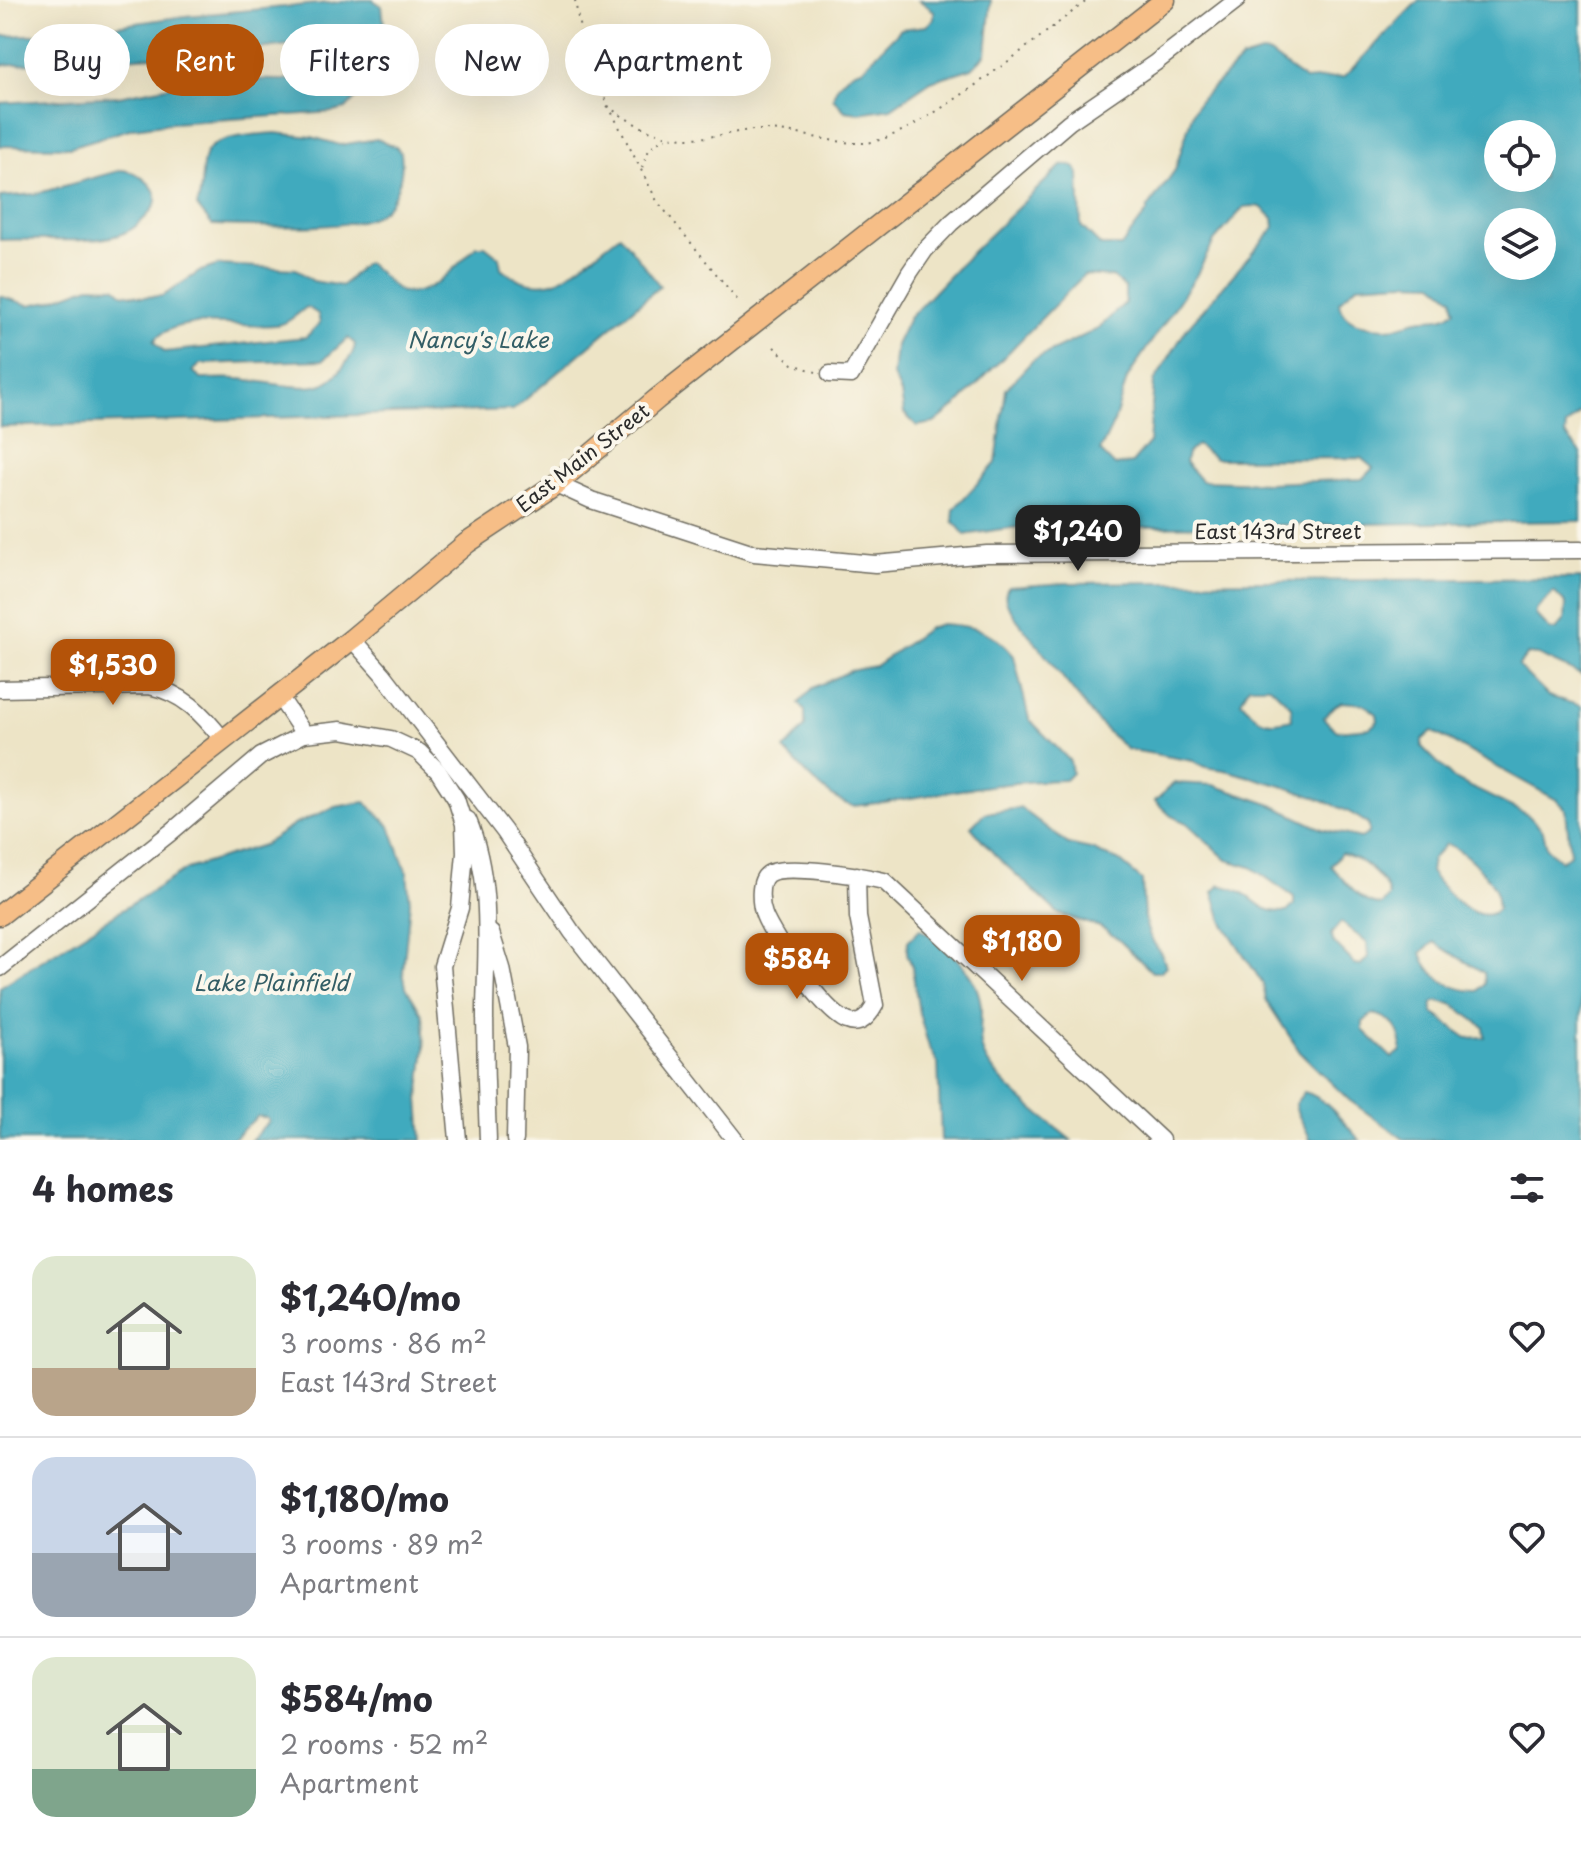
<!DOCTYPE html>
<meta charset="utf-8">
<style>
body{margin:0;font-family:"Playpen Sans",sans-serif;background:#f7f7f7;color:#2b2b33;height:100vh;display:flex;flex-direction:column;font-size:30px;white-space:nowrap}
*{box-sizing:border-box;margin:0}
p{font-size:26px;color:#7c7c81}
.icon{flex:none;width:44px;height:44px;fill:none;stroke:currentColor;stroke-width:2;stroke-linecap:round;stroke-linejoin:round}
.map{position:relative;height:1140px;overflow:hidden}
.side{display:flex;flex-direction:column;background:#fff;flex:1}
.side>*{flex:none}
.banner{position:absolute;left:24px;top:24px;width:800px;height:72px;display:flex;gap:16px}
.fabs{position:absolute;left:1484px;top:120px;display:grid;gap:16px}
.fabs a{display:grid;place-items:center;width:72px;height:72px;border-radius:50%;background:#fff;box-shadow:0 8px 32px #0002;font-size:40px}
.price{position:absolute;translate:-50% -68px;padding:0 18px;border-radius:16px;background:#b45309;color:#fff;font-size:26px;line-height:52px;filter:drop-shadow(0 2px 4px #0008)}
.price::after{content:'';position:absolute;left:50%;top:48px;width:24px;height:18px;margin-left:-12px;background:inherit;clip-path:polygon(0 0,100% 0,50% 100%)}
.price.current{background:#222;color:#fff}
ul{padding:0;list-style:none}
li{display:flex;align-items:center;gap:24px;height:200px;padding:0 32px}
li+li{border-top:2px solid #e1e1e2}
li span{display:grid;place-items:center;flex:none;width:224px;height:160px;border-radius:24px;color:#555}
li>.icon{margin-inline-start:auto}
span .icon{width:96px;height:96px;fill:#fffc;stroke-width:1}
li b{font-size:34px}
h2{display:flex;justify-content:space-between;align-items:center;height:96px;padding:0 32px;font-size:34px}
.chip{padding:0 28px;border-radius:36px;background:#fff;box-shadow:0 8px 32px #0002;font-size:28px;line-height:72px}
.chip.current{background:#b45309;color:#fff}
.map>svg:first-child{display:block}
</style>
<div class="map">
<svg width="1581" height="1140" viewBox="0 0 1581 1140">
<rect width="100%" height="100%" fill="#fbf7ec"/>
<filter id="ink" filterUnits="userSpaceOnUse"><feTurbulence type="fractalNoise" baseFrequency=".0125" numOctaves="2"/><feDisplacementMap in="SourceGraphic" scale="16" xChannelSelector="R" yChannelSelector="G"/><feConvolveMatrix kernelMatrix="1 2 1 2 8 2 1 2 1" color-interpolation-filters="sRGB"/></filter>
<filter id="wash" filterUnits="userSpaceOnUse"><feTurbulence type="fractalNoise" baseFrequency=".006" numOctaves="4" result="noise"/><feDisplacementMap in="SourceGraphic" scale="32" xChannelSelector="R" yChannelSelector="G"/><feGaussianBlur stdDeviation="1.8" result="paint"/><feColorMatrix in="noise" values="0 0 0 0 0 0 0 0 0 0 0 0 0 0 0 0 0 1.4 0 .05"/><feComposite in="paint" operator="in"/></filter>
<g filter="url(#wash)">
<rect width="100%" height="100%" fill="#ede4c6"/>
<g fill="#3faabe" stroke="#356a74" stroke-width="2" fill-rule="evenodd">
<polygon points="361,0 373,0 382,6 384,24 374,34 243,51 0,65 0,36 59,34 186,16"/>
<path d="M 919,0 L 991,0 L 986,54 L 972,68 L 931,81 L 891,108 L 859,113 L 845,111 L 833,98 C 835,85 849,71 862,69 L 901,29 L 926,26 L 934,19 L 934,11 Z"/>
<path d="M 1419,0 L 1581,0 L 1581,412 L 1566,426 L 1565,435 L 1581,453 L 1581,521 L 1075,528 C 1039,522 1001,529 965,535 L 953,521 L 954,509 L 996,463 L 1006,389 L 1033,360 L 1098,329 L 1125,303 L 1125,288 L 1112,277 L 1084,275 L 957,405 L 934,423 L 917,426 L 904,413 L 901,393 L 893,376 L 896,345 L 909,318 L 971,253 L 1061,166 L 1069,165 L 1076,168 L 1079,174 L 1081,226 L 1101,246 L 1121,246 L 1147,212 L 1148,208 L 1175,170 L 1193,112 L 1200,100 L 1242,59 L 1261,53 L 1270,54 L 1305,80 L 1344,77 ZM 1498,134 L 1542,134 L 1542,178 L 1498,178 ZM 1253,206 L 1261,207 L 1273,218 L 1274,228 L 1187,328 L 1154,382 L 1149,443 L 1132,463 L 1115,466 L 1100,451 L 1114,422 L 1127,379 L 1139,360 L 1196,276 L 1214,241 L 1244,207 ZM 1498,222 L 1542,222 L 1542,266 L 1498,266 ZM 1403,282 L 1434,283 L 1453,298 L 1455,310 C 1442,323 1429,316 1413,321 C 1409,322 1406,326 1402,326 C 1382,331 1342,327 1339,302 L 1357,285 ZM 1197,445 L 1215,459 L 1361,458 L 1373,468 L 1362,479 L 1269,483 L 1201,481 L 1185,462 L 1187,453 Z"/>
<polygon points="224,79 346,81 357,88 358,96 346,109 333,112 172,123 133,128 70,147 0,146 0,103 118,96 176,85"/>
<path d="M 275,133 L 312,137 L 340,145 L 377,139 L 396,147 L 401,153 C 404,174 397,202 378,214 C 349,233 249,225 212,225 L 197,206 C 203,190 200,173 205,156 C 211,135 257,135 275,133 Z"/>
<path d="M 122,170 C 135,171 157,184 156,200 C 156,209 137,227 128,231 C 99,247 34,237 0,240 L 0,197 L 35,194 Z"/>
<path d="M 620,235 L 660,286 L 513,410 L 0,427 L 0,296 L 29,305 L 50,301 L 90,286 L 115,287 L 122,293 L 142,297 L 162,296 L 201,271 L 219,265 L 296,269 L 313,281 L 342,286 L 364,264 L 369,264 C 379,271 392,289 403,292 C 431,299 459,262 477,246 L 485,246 L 499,257 L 501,268 C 514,280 534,287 553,282 C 567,279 606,245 620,235 ZM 307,307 L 318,314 L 320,323 L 306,337 L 164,352 L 154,341 C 182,309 242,332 281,324 C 290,322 299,312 307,307 ZM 348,338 L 355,344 C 354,356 337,377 325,383 C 306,393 260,380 238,379 C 226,378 213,379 201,379 L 193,371 L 201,364 L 323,360 Z"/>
<path d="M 1581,578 L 1581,675 L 1538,655 L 1528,654 L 1518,666 L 1548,696 L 1581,706 L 1581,1140 L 1405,1140 L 1349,1100 L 1300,1052 L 1266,1000 L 1263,984 L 1223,923 L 1213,892 L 1220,885 C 1226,887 1233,888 1239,891 C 1259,901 1260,913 1287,912 L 1294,905 L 1294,897 L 1251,867 L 1227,860 L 1187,823 L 1171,816 L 1155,801 L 1174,783 L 1213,785 L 1272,805 L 1322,829 L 1361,838 L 1369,833 L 1369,825 C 1338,800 1269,782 1229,771 C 1216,768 1205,769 1193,761 L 1126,749 L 1097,721 L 1016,618 C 1010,608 1000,598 1009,587 L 1066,583 ZM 1554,592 L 1566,604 L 1565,620 L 1556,630 L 1550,630 L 1536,615 L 1536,610 ZM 1249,686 L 1270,686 L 1291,706 L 1292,719 C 1264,726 1260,722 1241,701 ZM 1342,702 L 1364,704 L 1377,714 L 1378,721 L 1370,728 L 1337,731 L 1323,718 L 1335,706 ZM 1432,731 L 1557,800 L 1566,809 L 1570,854 L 1561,861 L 1547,848 L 1543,831 L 1528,815 L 1454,779 L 1422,747 L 1422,740 ZM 1446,844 C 1461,847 1488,875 1495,889 C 1497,894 1497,903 1498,909 C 1478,930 1442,888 1430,872 L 1432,859 ZM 1341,853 C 1359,857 1386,877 1389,896 L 1382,905 C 1361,906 1344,879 1331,866 ZM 1341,922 L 1367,943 L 1368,957 L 1361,965 L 1355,964 L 1332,941 L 1331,934 ZM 1434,942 C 1450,954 1467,961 1484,973 L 1485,984 L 1478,991 C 1454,991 1428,977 1421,953 ZM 1437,1001 L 1452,1004 L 1484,1027 L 1485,1037 L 1467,1038 L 1433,1013 L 1432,1004 ZM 1373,1014 C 1392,1017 1403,1032 1401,1051 L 1392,1058 L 1363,1030 L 1363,1022 Z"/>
<path d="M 941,624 C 973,626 992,629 1014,656 L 1029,719 L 1070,761 L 1072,773 L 1065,780 C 994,781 923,798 853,806 C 829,801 801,767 784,750 L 805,727 L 805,711 L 799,703 L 813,688 L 850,671 L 875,666 L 929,628 Z"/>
<polygon points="365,802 390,826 407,873 410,902 403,972 406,987 423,1016 425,1048 419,1098 422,1140 251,1140 269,1121 267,1118 258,1116 231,1140 0,1140 0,987 187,869 263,845 296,824 335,807"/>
<path d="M 1021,808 L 1068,844 L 1095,850 L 1100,854 L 1118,860 L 1142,880 C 1143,897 1142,922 1151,938 C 1156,948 1163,954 1166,966 L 1160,972 L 1152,972 L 1118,939 L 1100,927 L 1059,914 L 995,855 L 971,827 L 985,813 Z"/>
<path d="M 920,929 C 947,945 981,976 981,1010 C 981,1027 977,1043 986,1059 C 1001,1087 1046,1119 1071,1140 L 941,1140 L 938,1063 L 929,1047 L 919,1013 L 912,967 L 907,953 L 908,941 Z"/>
<path d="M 1304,1092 C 1326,1097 1345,1125 1360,1140 L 1310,1140 C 1307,1126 1296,1117 1295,1104 Z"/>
</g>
</g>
<g filter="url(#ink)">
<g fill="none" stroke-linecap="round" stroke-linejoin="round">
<g stroke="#6f6c61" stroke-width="19">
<g id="minor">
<polyline points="830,374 851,375 910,272 925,250 951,223 1069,122 1155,63 1237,0"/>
<polyline points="556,484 591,500 754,553 875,564 987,554 1581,550"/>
<polyline points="352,639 383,674 504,831 572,932 735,1140"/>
<path d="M 0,689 L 149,686 C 183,693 202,713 223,740"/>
<polyline points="279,696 304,734"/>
<path d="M 468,820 C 493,881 486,946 485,1010 C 485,1053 486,1097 488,1140"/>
<path d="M 857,875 L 858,917 L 875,1005 C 869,1016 861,1027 847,1021 C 824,1012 773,938 764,915 C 760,904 758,881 768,874 C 784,863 863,876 884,881 L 1161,1140"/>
<polyline points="491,933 502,968 517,1047 515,1140"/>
<polyline points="0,968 170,833 261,756 304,734 341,730 391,739 419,752 438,771 456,799 464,824 465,853 460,908 442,966 458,1140"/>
</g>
</g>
<g stroke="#6f6c61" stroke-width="23">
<polyline id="major" points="0,915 352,639 467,543 556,484 657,399 1165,0"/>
</g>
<g stroke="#6f6c61" stroke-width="2" stroke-dasharray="2 6" stroke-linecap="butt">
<polyline points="575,0 585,60 657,201 740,303"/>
<path d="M 607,106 C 643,131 669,143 714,136 C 730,134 747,129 762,130 C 796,130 830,144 864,143 C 915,141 1043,33 1088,0"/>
<path d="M 642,168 C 647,153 649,144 666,138"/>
<polyline points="774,347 793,364 816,372"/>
</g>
<use href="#minor" stroke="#fff" stroke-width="16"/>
<use href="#major" stroke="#f6be87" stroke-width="20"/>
</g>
</g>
<g text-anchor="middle" stroke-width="8" stroke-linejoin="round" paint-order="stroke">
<g font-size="20" fill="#2b2b2b" stroke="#fbf7ec">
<text transform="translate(583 458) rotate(-38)" y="7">East Main Street</text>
<text x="1278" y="539">East 143rd Street</text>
</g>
<g font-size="22" font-style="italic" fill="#335e66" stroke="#fbf7ec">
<text x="478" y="348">Nancy's Lake</text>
<text x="271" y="991">Lake Plainfield</text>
</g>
</g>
</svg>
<div class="fabs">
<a><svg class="icon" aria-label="locate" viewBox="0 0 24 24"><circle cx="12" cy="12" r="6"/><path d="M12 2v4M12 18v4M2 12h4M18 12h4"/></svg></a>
<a><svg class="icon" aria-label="layers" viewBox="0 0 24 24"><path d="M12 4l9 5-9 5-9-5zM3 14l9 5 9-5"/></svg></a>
</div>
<b class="price current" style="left:1078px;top:573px">$1,240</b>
<b class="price" style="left:113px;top:707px">$1,530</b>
<b class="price" style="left:1022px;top:983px">$1,180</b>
<b class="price" style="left:797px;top:1001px">$584</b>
<div class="banner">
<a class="chip">Buy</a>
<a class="chip current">Rent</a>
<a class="chip">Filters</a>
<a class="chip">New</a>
<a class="chip">Apartment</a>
</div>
</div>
<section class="side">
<h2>4 homes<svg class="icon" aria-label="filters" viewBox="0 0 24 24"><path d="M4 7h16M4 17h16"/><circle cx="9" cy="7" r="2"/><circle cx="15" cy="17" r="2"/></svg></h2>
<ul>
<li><span style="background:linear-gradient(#dfe7d0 70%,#b9a48a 0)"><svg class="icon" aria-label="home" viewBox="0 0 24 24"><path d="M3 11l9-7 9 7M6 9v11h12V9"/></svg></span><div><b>$1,240/mo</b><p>3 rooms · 86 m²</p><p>East 143rd Street</p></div><svg class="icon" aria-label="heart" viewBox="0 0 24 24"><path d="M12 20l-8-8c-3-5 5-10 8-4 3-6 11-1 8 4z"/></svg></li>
<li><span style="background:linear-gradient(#c9d6e8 60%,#9aa5b1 0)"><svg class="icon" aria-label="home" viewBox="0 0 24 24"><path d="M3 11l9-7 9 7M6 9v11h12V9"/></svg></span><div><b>$1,180/mo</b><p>3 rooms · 89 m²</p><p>Apartment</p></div><svg class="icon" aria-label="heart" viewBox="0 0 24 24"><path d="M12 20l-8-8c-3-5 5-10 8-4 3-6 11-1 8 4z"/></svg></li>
<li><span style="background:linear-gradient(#dfe7d0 70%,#7fa58c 0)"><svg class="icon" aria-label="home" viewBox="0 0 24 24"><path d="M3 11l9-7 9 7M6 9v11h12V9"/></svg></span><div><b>$584/mo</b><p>2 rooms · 52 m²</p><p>Apartment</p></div><svg class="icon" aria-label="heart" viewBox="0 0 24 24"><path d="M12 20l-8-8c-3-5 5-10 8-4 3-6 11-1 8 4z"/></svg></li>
</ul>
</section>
